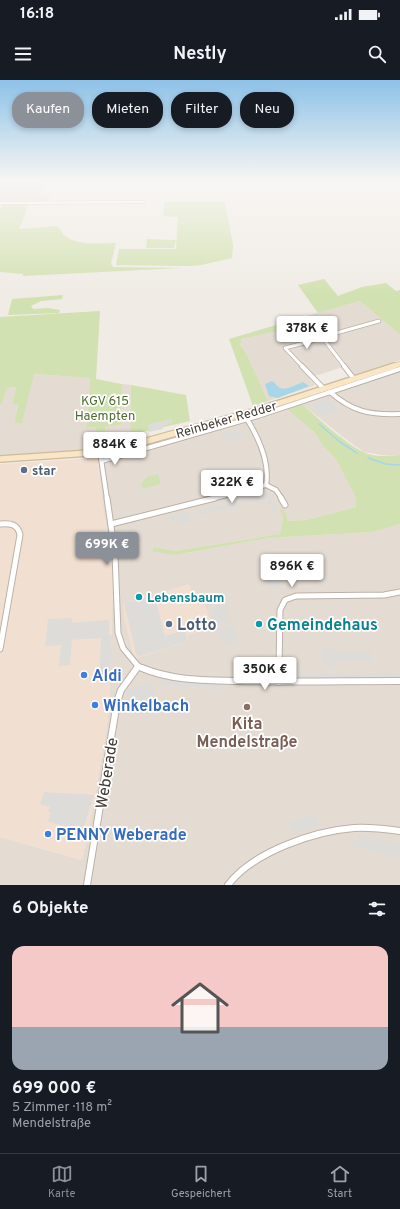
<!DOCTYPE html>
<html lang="de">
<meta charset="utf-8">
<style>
body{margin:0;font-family:Overpass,sans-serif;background:#20242c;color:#f1f3f6;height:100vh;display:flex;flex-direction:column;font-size:15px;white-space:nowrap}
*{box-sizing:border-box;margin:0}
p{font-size:13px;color:#9ea1a6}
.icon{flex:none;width:22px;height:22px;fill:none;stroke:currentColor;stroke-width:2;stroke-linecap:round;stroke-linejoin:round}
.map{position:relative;height:805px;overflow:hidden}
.side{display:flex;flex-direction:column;background:#171b24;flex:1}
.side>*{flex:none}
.banner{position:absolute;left:12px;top:12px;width:376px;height:36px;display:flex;gap:8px}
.price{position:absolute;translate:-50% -34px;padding:0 9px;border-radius:4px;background:#fff;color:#222;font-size:13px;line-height:26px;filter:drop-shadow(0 1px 2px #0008)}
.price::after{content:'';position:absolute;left:50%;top:24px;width:12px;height:9px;margin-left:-6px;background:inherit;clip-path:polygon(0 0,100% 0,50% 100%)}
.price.on{background:#8c9099;color:#fff}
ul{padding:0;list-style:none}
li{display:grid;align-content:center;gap:8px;height:212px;padding:0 12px}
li+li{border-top:1px solid #363941}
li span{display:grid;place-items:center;height:124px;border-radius:12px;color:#555}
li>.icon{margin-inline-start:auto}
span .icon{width:72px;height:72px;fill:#fffc;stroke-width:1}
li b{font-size:17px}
h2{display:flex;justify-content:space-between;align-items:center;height:48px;padding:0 12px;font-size:17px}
.chip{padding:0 14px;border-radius:16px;background:#171b24;box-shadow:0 2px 6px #0003;font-size:14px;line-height:36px}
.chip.on{background:#8c9099;color:#fff}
.status{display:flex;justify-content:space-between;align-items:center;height:28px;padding:0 20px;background:#171b24;direction:ltr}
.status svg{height:11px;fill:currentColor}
header{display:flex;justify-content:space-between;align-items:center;height:52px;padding:0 12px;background:#171b24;font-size:18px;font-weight:700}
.menu{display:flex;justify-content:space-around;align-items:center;height:56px;border-top:1px solid #363941;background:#171b24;font-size:11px;color:#9ea1a6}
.menu a{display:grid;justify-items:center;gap:2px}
.menu .on{color:#8c9099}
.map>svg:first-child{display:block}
</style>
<div class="status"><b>16:18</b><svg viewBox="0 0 49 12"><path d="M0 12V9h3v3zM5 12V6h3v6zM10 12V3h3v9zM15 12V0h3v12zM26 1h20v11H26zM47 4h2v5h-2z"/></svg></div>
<header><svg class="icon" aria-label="menu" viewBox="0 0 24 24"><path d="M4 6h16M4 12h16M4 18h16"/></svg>Nestly<svg class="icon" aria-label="search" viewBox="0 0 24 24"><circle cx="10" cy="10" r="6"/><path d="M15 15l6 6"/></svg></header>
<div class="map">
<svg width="400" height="805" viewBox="0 0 400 805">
<rect width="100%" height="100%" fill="#f0ebe5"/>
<g fill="#e4dcd3">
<polygon points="12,115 50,115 47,122 8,123"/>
<polygon points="360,221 400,255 400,280 350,297 343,287 309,298 315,305 313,306 268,321 248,277 240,264 242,263 241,259 309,245 303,237"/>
<polygon points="400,292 400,375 381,375 364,372 343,357 302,324"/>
<polygon points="33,294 90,298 86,348 96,347 94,369 84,370 84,371 0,376 0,324 2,324 7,308 16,307 12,324 18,324 14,343 21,343"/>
<polygon points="122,304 131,305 130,362 104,368 105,347 121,345"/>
<polygon points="287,329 314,352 323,366 336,379 357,417 356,427 306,440 287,441 287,437 283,437 280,454 175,471 154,467 175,475 269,458 373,452 400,444 400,805 0,805 0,757 82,780 95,717 108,638 110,603 112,540 99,385"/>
</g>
<g fill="#f1dfd1">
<polygon points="98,378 103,427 112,477 113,508 110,603 108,638 95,717 82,780 0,757 0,384"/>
<polygon points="189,504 195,522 203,520 213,547 188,555 189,561 134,579 124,538 123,523"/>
</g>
<polygon fill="#dfdad6" points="0,102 45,102 39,115 12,115 8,123 0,123"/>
<g fill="#d2e1b1">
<polygon points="164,122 225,122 233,165 232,178 201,185 189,186 116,185 119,169 176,169 178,137 163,136"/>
<path d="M 3,124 L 29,124 L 19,149 L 58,146 C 61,149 61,153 65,156 C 78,166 100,163 116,163 L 111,183 L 113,187 L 181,188 L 23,196 L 23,194 L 0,192 L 0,129 Z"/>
<polygon points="147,159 176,160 174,168 146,168"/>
<polygon points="324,199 338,216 362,207 386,203 396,211 400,210 400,255 360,221 318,233 298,205"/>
<polygon points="63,215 62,219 41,221 31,226 33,229 48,228 60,230 59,233 8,235 12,219"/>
<polygon points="100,231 96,299 122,304 121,345 105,347 104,368 94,369 96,347 86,348 90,298 34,294 22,343 14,343 18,325 12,324 16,307 7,308 2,324 0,324 0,237"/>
<polygon points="303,237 309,245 241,259 242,263 240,264 248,277 268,321 253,326 229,259"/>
<polygon points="131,305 186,315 190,341 130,355"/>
<path d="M 302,324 C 318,338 352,371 372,375 C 381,377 391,375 400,375 L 400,444 L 373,452 L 269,458 L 175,475 L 152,471 L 154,467 L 175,471 L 280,454 L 283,437 L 280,430 L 283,429 L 287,437 L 287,441 L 306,440 L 356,427 L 356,417 L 336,379 L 323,366 L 314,352 L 287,329 Z"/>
<polygon points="158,394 161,404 143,409 141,404 147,397"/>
</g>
<g fill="#dedcd9">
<polygon points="328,318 340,331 323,337 312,324"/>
<polygon points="172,339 172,343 162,346 163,349 149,352 148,344"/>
<polygon points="239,349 243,357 223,362 220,354"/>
<polygon points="269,413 278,432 273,433 266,419 199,436 198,431"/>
<polygon points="187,431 191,442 179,445 178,442 172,443 169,436"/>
<polygon points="269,483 280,507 271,510 260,486"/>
<polygon points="154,515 165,556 185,550 188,561 137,577 124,523"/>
<polygon points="219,523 221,527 225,526 231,540 221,543 221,545 225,547 233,545 238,560 234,561 235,565 230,567 229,563 223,564 211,530 216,528 215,524"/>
<polygon points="72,538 72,543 109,540 109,555 112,555 110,603 99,604 101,558 72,560 70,585 59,586 61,565 45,566 48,539"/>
<polygon points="332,566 335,572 371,571 374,581 336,581 337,587 327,587 320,571"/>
<polygon points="264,575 268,586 254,590 250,579"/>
<polygon points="400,593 400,598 296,599 299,594"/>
<polygon points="160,599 189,602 221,605 220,610 161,605"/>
<polygon points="152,602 155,617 129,625 126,610"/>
<polygon points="44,712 94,715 83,749 71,746 70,748 48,741 51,733 48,732 50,727 40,724"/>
<polygon points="315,734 319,746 292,753 289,741"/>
<polygon points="359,755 400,764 400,778 351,766 351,759 359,762"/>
</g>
<path fill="#a6d6e8" d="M 272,301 C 276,303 276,306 280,308 C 285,311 298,304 303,302 L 309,306 L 278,318 L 269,316 L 265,304 Z"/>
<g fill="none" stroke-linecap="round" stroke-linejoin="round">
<g stroke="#a6d6e8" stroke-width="1.5">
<polyline points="319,344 340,362 357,373"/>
<polyline points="368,378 386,384 400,385"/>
</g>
<g stroke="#bbb1a8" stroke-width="3.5">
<polyline id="minor-far4" points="0,123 143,122"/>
</g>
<g stroke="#bbb1a8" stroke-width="4.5">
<g id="minor-far3">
<polyline points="322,257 345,287"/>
<polyline points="315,259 379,241"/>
<polyline points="303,287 285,268 316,260 311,258 306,262"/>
</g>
</g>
<g stroke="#bbb1a8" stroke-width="6">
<g id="minor-far2">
<polyline points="302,286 324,309"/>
<polyline points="344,286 354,299"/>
<path d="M 330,312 C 353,332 370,335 400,334"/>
<polyline points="100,372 107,419"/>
<polyline points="102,381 258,336 400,289"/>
<polyline points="266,405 276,410 282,419"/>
<path d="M 211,419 L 266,405 C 270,383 258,357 247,339"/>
</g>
</g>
<g stroke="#bbb1a8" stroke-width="7">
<g id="minor-far1">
<polyline points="107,418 115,474 118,553 123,568 138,586 145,589"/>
<polyline points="281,418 285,425"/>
<path d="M 0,444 C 10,443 18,444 20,455 L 0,569"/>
<polyline points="111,444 215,418"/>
<polyline points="136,589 138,586"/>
<polyline points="279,589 280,530 285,520 296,516 384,515 400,512"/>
</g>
</g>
<g stroke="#bbb1a8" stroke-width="8">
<g id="minor">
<path d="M 142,588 C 173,601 206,600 238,601 C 292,602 346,601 400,601"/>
<polyline points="279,602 279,588"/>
<polyline points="87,805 117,622 121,610 137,588"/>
<path d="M 228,805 C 253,772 314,751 354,748 C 369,747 385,749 400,751"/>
</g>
</g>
<g stroke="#cfba9b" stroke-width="6">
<polyline id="secondary-far1" points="391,287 400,284"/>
</g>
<g stroke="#cfba9b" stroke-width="8">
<polyline id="secondary" points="0,379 89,373 125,367 255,331 394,286"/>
</g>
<use href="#minor-far4" stroke="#fff" stroke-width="2.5"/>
<use href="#minor-far3" stroke="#fff" stroke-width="3"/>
<use href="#minor-far2" stroke="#fff" stroke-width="4"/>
<use href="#minor-far1" stroke="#fff" stroke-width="5"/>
<use href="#minor" stroke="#fff" stroke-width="6"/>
<use href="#secondary-far1" stroke="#f8e6c6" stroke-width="4.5"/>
<use href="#secondary" stroke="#f8e6c6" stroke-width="5.5"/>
</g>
<linearGradient id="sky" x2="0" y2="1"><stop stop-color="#8dc2e8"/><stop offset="0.47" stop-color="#f8f6f3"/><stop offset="1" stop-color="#f8f6f3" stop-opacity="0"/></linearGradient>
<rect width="400" height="215" fill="url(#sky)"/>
<g fill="#5c6f8a" stroke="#fff" stroke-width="1.5">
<circle cx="24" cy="390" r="4"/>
<circle cx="169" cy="544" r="4"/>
</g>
<g fill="#0f9aa8" stroke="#fff" stroke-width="1.5">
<circle cx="139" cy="517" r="4"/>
<circle cx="259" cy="544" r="4"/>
</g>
<g fill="#3f7fe0" stroke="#fff" stroke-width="1.5">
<circle cx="84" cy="595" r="4"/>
<circle cx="95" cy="625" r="4"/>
<circle cx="48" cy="754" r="4"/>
</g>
<circle fill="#8d6e63" stroke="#fff" stroke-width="1.5" cx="247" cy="627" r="4"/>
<g text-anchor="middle" stroke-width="3.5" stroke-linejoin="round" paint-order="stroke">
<g font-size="13" fill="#4f6d2f" stroke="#fff">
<text x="105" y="325">KGV 615<tspan x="105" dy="15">Haempten</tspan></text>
</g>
<g font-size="13" fill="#423b35" stroke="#fff">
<text transform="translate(226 339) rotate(-16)" y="5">Reinbeker Redder</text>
</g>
<g font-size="13" font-weight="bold" fill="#4e5e75" stroke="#fff" text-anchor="start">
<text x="32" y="395">star</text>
</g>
<g font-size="13" font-weight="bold" fill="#0d838f" stroke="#fff" text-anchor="start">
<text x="147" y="522">Lebensbaum</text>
</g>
<g font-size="16" font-weight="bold" fill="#4e5e75" stroke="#fff" text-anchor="start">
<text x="177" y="550">Lotto</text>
</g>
<g font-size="16" font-weight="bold" fill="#0d838f" stroke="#fff" text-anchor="start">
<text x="267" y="550">Gemeindehaus</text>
</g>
<g font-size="16" font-weight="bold" fill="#366cbe" stroke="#fff" text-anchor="start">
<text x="92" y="601">Aldi</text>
<text x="103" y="631">Winkelbach</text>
<text x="56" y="760">PENNY Weberade</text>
</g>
<g font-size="16" font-weight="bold" fill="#785e54" stroke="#fff">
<text x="247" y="649">Kita<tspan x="247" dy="18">Mendelstraße</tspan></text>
</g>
<g font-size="16" fill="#423b35" stroke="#fff">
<text transform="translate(106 693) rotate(-81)" y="6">Weberade</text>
</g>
</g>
</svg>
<b class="price" style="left:307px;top:270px">378K €</b>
<b class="price" style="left:115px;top:386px">884K €</b>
<b class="price" style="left:232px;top:424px">322K €</b>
<b class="price on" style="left:107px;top:486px">699K €</b>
<b class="price" style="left:292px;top:508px">896K €</b>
<b class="price" style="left:265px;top:611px">350K €</b>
<div class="banner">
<a class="chip on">Kaufen</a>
<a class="chip">Mieten</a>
<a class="chip">Filter</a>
<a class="chip">Neu</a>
</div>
</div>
<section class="side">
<h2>6 Objekte<svg class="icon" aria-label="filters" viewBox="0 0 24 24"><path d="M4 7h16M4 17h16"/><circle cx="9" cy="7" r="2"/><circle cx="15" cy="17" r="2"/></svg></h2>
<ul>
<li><span style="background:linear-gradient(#f6c9c9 65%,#9aa5b1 0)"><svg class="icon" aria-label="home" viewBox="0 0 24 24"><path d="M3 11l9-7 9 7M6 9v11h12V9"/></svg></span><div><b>699 000 €</b><p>5 Zimmer · 118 m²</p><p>Mendelstraße</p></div></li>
</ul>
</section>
<nav class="menu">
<a class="on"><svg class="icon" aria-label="map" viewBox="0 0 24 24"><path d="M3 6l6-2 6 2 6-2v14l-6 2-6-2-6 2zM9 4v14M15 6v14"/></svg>Karte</a>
<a><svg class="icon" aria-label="saved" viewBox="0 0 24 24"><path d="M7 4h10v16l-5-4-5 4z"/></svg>Gespeichert</a>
<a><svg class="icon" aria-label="home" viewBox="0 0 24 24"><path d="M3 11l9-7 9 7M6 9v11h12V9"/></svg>Start</a>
</nav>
